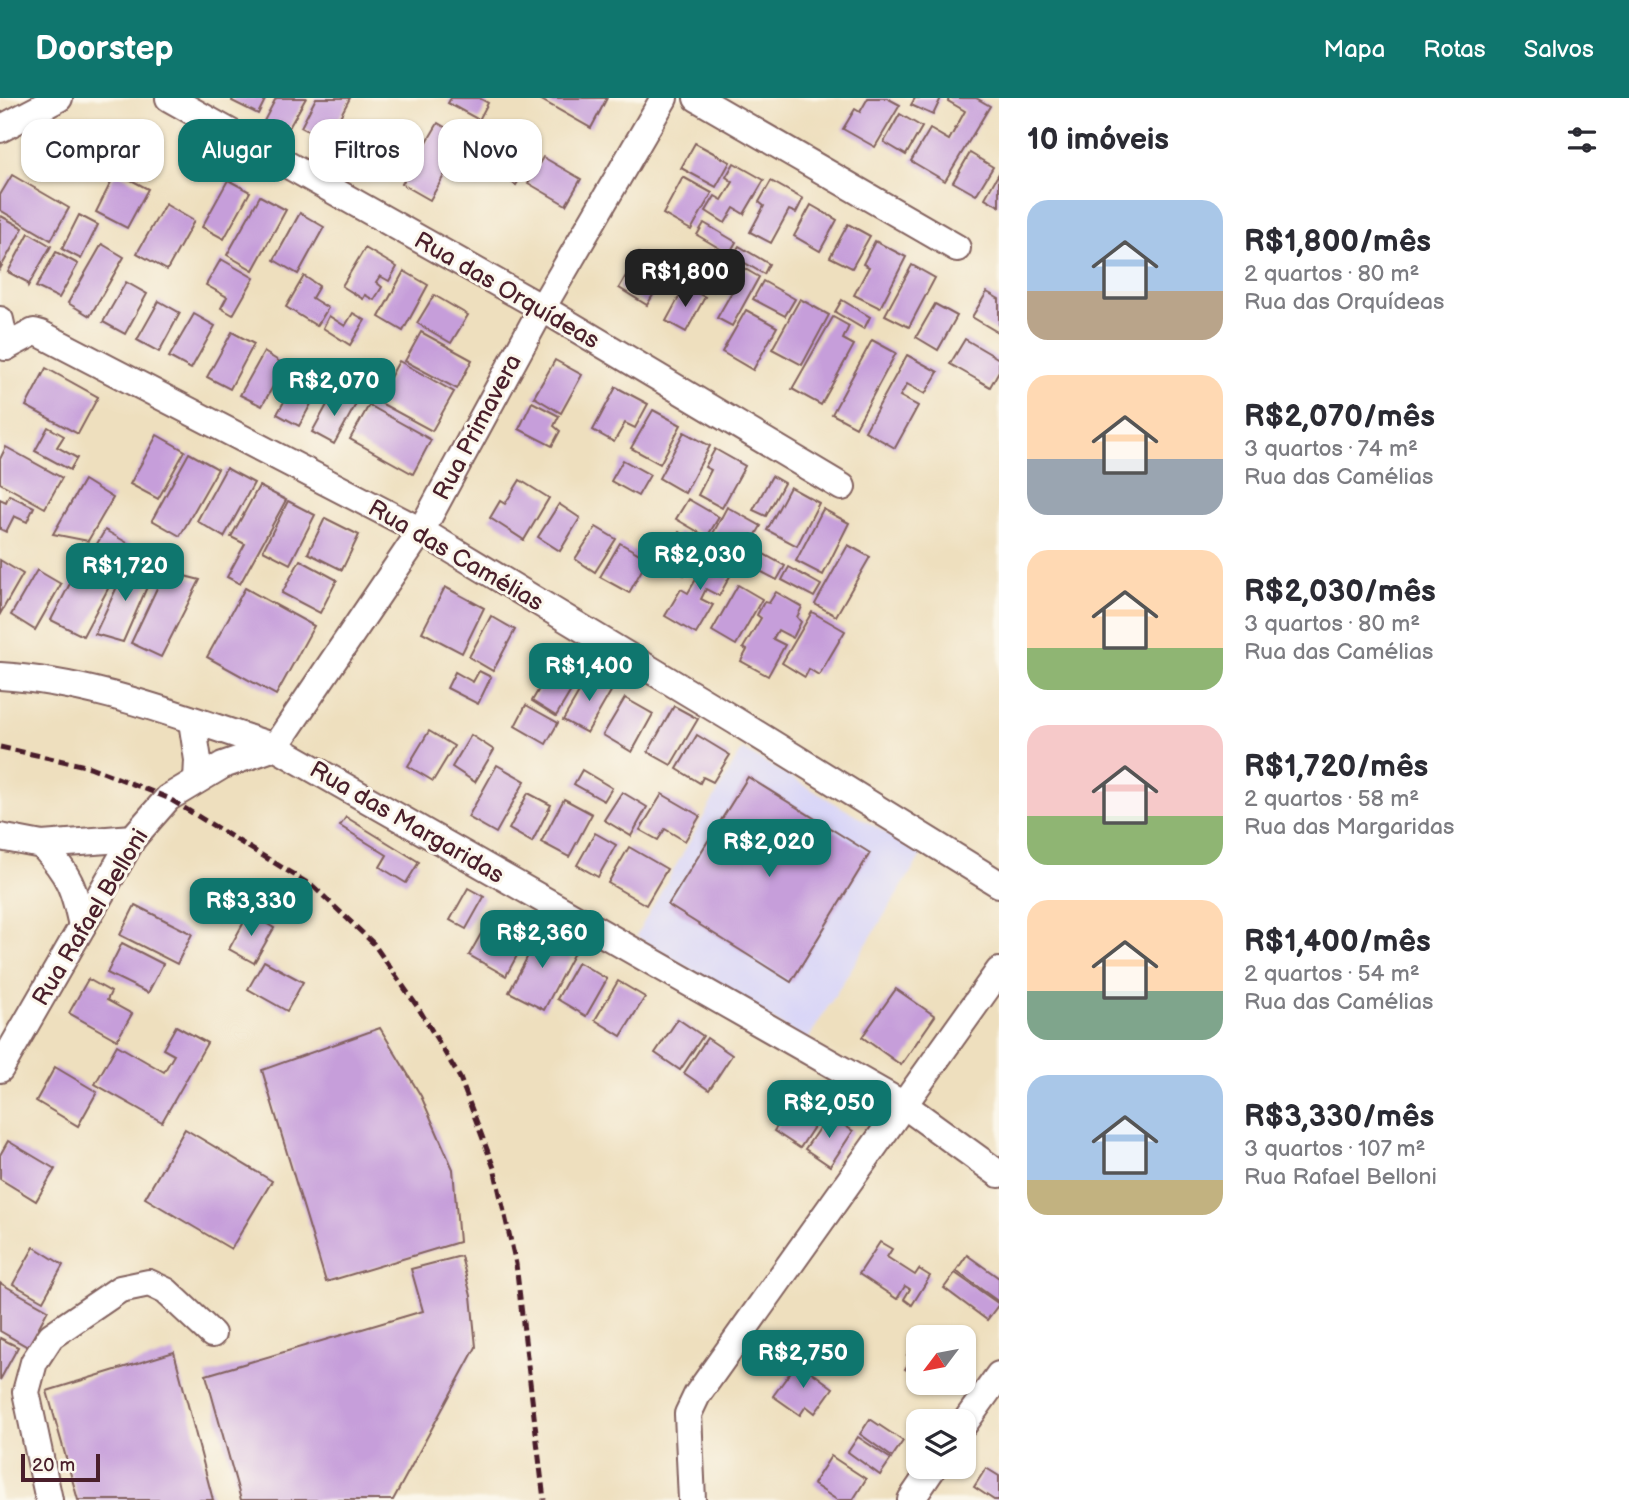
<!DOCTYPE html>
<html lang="pt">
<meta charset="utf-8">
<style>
body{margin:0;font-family:"Balsamiq Sans",sans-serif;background:#f7f7f7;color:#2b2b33;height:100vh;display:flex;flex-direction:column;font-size:26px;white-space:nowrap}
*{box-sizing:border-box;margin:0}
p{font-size:23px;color:#7c7c81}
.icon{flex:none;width:38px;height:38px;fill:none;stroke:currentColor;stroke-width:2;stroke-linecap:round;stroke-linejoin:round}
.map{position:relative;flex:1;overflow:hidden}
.side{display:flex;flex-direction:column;background:#fff;width:630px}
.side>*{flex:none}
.guide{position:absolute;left:21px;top:21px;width:665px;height:63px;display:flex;gap:14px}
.needle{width:46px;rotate:238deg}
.controls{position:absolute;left:906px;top:1227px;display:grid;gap:14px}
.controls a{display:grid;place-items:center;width:70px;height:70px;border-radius:14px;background:#fff;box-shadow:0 2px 5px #0004;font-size:35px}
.scale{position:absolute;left:21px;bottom:18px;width:79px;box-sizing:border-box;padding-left:7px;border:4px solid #4a1f2b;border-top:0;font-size:19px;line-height:24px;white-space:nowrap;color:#4a1f2b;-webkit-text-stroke:5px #fbf7ec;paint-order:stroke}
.price{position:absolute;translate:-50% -60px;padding:0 16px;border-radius:14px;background:#0f766e;color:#fff;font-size:23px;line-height:46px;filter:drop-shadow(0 2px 4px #0008)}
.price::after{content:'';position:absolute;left:50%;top:42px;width:21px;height:16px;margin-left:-10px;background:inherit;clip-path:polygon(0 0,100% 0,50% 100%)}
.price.selected{background:#222;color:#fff}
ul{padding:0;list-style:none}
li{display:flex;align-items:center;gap:21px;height:175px;padding:0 28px}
li span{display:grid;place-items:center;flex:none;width:196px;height:140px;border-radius:21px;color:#555}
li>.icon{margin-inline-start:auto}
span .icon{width:84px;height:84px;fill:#fffc;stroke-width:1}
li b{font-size:30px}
h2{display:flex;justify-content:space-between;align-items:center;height:84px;padding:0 28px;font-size:30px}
.chip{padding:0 24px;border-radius:21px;background:#fff;box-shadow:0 2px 5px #0004;font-size:24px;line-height:63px}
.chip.selected{background:#0f766e;color:#fff}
header{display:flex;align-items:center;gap:42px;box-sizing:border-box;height:98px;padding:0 35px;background:#0f766e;color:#fff}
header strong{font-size:33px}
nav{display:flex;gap:38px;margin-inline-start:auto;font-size:24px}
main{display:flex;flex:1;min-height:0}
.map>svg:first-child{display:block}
</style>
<header>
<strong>Doorstep</strong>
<nav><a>Mapa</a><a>Rotas</a><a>Salvos</a></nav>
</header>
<main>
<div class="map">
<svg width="999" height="1402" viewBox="0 0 999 1402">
<rect width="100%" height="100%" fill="#fbf7ec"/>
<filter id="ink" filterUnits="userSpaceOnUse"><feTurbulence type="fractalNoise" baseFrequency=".0143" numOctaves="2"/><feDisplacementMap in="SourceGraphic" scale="14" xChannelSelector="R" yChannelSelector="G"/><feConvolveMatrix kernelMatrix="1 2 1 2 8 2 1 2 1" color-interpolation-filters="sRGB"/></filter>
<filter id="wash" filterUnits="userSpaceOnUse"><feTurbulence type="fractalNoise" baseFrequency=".00686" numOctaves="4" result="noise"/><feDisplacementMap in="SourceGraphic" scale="28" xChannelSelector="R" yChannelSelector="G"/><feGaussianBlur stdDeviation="1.57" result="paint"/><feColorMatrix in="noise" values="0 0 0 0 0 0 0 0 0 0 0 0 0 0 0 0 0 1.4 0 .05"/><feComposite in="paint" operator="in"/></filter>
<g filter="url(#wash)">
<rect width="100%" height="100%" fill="#eedfbe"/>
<polygon fill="#d9d6f7" points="742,651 922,756 807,943 636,838"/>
<g id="blocks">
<g fill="#c69eda">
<polygon points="233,0 266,0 258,16 232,3"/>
<polygon points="276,0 306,0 286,35 264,23"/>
<polygon points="316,0 350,0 327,43 301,29"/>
<polygon points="451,0 479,0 488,5 479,22 448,5"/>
<polygon points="538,0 607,0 591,30"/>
<polygon points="868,0 887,0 900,7 875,49 843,31 855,11 860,14"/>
<polygon points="915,0 941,0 933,17 911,7"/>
<polygon points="949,0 976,0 990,8 945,83 911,63 930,31 949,42 965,13 948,3"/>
<polygon points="900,16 922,29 906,57 884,44"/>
<polygon points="438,25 465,41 430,102 402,86"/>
<polygon points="520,45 536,55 516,87 500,77"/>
<polygon points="695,45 730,64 716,89 681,70"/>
<polygon points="970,55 993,69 976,97 953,84"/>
<polygon points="543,59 581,81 566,107 528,85"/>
<polygon points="734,65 764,82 744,116 734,110 725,125 706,113 715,98 722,102 733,84 726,79"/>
<polygon points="116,74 148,91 127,130 96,114"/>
<polygon points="999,75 999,108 985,100"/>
<polygon points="12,77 69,110 51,142 0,112 0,97"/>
<polygon points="683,79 712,95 691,132 663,116"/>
<polygon points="228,82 250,94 224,141 202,129"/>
<polygon points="771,83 803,101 796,115 789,112 771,145 750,134 764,108 759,104"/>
<polygon points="260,98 286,112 253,172 227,157"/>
<polygon points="165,106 194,123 167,172 137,155"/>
<polygon points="811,107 837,122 820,153 794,138"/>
<polygon points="300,115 324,129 298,176 274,162"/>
<polygon points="79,117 98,127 81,161 62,151"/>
<polygon points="1,118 23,130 0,171 0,120"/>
<polygon points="704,125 736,144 729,156 697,137"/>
<polygon points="848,126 870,138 852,170 830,159"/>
<polygon points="29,135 51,148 28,188 27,184 8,174"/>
<polygon points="875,143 906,159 880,210 854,197 869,169 863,166"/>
<polygon points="102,146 124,159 90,218 68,205"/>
<polygon points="739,148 769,166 764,176 733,158"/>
<polygon points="365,150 397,169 389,183 380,178 376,184 382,189 374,202 365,197 363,201 342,188"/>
<polygon points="708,151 736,168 723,191 716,187 713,193 691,180"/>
<polygon points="56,154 78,166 59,200 36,189"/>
<polygon points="639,155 668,172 647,207 619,190"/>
<polygon points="221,161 254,180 233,217 221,210 227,199 206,187"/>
<polygon points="912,167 935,180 909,229 885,217"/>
<polygon points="740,168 759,179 732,228 717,220 733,192 728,189"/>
<polygon points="404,173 428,187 403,233 379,219"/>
<polygon points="304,178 319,188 312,200 328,210 317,228 286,209"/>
<polygon points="763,183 795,201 785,218 753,201"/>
<polygon points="126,184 147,196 125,236 103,224"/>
<polygon points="685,188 705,199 686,234 666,223"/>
<polygon points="987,194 999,201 999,235 972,219"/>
<polygon points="434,197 468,217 451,245 417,225"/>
<polygon points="800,201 829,217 802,267 772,251"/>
<polygon points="842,202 870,219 864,231 835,214"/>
<polygon points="159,203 180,215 159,254 137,242"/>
<polygon points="935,206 957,218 938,252 916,239"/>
<polygon points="746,212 777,229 753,272 722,254"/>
<polygon points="353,215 365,222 350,247 323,230 329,218 345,228"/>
<polygon points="194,216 215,228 191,271 169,259"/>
<polygon points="833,219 849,228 843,241 854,247 821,307 792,291"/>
<polygon points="232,234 254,246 230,291 207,279"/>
<polygon points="421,234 472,262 457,291 405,263"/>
<polygon points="965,241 999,261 999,273 990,289 950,266"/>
<polygon points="872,242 896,255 856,329 832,316"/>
<polygon points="264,254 285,267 262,308 240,297"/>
<polygon points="907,257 938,274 925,296 907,286 900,298 918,308 895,350 865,333"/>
<polygon points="555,262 582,277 561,315 534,299"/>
<polygon points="399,263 454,294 432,333 377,303"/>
<polygon points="46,270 98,299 78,336 26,308"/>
<polygon points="302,272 323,284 299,328 277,316"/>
<polygon points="616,289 648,306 635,330 625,325 614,344 593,332"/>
<polygon points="334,294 356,306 334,346 312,334"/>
<polygon points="532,304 559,318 554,328 560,333 552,348 519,331"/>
<polygon points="369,307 431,342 413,376 350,341"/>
<polygon points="653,312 681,327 660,366 631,350"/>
<polygon points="48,329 64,338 57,349 77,360 70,372 35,353"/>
<polygon points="684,334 710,348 685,395 659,380"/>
<polygon points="157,337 185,353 158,401 130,386"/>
<polygon points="6,349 62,380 45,410 0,385 0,361"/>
<polygon points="715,351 745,368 722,410 698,397 711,372 705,369"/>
<polygon points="189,355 218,371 180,438 152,422"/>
<polygon points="623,362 650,377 638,398 611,383"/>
<polygon points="226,370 254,385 224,439 197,423"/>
<polygon points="772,378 784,385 766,418 753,412"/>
<polygon points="84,382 113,400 88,443 53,436"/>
<polygon points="520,382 549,400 524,442 490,420 500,403 505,406"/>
<polygon points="259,388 286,402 240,486 227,479 245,446 231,439"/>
<polygon points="790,389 819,405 797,448 767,432"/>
<polygon points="9,397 34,409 27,424 14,418 6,434 0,431 0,401 6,404"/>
<polygon points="688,401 719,419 707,439 676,421"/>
<polygon points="288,403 315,417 290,466 263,452"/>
<polygon points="559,406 580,420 560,453 538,439"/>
<polygon points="727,409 761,428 743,459 710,441"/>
<polygon points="823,411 849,425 823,477 796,463"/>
<polygon points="325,420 359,437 342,472 308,455"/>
<polygon points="596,429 616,441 595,474 575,461"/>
<polygon points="105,432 131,447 126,456 94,451"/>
<polygon points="679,434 702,447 684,477 661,464"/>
<polygon points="709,444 727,455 718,471 730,478 719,498 706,491 701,501 713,507 696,536 665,518 681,491 688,495 706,464 699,460"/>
<polygon points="620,445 648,461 629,495 600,479"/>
<polygon points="848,447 870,459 836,518 815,506"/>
<polygon points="753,450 785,468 777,482 745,465"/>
<polygon points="0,462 23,476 0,516"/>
<polygon points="300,462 337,482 320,515 282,495"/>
<polygon points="128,465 154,473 123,544 95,536"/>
<polygon points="789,469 821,487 814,499 782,482"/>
<polygon points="78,470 110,487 83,538 51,522"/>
<polygon points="37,472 61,486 35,532 11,517"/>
<polygon points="165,473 200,482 161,559 131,545"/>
<polygon points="738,487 762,501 736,547 712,533"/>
<polygon points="445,489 484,510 462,555 422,534"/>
<polygon points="245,490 314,528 276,597 207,559"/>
<polygon points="776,494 802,509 797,519 801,524 793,540 778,532 773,541 785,547 768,578 741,563 747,552 743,550 761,520 757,517 764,504 769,505"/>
<polygon points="812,514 845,533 819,577 809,571 805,579 782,565"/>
<polygon points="491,518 515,532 493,573 469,559"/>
<polygon points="559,557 584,571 556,618 532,603"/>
<polygon points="479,573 491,579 478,606 447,590 455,574 473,584"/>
<polygon points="591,574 614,588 587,635 563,622"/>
<polygon points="625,600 653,616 632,654 603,637"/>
<polygon points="526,607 558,625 546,646 515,628"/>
<polygon points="674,608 698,621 671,667 648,654"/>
<polygon points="429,633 454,648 433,683 408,668"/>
<polygon points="471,637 494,652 475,684 452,669"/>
<polygon points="697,637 730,657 713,684 703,679 700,685 677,671"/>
<polygon points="497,667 525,683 496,735 468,719"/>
<polygon points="582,672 612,690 604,703 574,686"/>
<polygon points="748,679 870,755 791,884 668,807"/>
<polygon points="622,694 647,709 631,738 604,722"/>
<polygon points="528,695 551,707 532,744 509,731"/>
<polygon points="662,696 700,718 685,743 665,731 658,742 640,732"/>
<polygon points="564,701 592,716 569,759 541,744"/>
<polygon points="346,719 419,764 406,785 380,769 387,757 340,728"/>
<polygon points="595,735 616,747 598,779 577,767"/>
<polygon points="629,749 667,771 646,807 608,785"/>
<polygon points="468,790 484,799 466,831 450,822"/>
<polygon points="135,807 192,836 177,866 120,837"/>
<polygon points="249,815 274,830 254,865 229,851"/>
<polygon points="491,818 527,839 506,878 469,857"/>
<polygon points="541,833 576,851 544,912 509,894"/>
<polygon points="122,845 163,866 148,895 107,875"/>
<polygon points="264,863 303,884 287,913 248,891"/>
<polygon points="578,864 607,881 586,918 557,901"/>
<polygon points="88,881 111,894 107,902 132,916 117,942 69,915"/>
<polygon points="618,883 645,899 621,938 595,922"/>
<polygon points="896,891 935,918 901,967 862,939"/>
<polygon points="678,921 703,938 680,972 655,955"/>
<polygon points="176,928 207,945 162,1024 95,986 117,947 164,974 174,957 163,951"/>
<polygon points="380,930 421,998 453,1071 459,1144 326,1184 262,972"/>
<polygon points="707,940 732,957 709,992 684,975"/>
<polygon points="55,969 97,994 78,1028 36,1003"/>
<polygon points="797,999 823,1015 800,1050 774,1033"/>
<polygon points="828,1017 853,1033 830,1068 805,1051"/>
<polygon points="185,1031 272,1083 231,1151 145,1100"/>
<polygon points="8,1043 55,1071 36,1103 0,1081 0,1057"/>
<polygon points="880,1144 892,1151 887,1159 915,1177 919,1171 930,1178 912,1207 904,1201 910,1191 905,1188 897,1201 859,1176"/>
<polygon points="34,1149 63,1167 43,1203 13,1186"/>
<polygon points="967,1157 999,1180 999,1204 956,1173"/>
<polygon points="461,1158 471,1198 476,1249 393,1402 241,1402 206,1277 423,1213 411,1171"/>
<polygon points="955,1175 999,1206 987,1222 944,1190"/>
<polygon points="0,1185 48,1212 28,1249 0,1233"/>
<polygon points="0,1240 18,1249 0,1282"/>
<polygon points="919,1240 919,1280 905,1271 912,1261 907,1257"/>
<polygon points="174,1254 213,1402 78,1402 47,1293"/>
<polygon points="798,1264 833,1290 815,1315 806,1308 800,1317 773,1298"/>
<polygon points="870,1321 903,1343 892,1359 860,1336"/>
<polygon points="858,1339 891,1361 880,1377 848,1354"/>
<polygon points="831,1358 866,1381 853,1402 837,1402 813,1386"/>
<polygon points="986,1370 999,1378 999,1402 994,1402 974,1389"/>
</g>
</g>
</g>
<g filter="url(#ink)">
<use href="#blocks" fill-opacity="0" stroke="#83625e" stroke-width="2"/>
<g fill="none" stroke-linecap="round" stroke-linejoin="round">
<g stroke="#83625e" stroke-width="30">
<g id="minor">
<polyline points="169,0 542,210 842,389"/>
<polyline points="697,0 957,150"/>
<polyline points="0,31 59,0"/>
<polyline points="0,222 6,249"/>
<polyline points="6,249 34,234 41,236 421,433 734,622 999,786"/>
<path d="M 0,578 C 97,584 183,620 275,649 L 904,1007 L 999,1076"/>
<polyline points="192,623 198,662 197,682"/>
<polyline points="275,649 421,433 542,210 664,0"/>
<polyline points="0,739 42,747 133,740"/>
<path d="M 42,747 C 69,777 74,789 82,828"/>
<polyline points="0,971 133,740 168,700 223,667 275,649"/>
<polyline points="964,1326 999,1277"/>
<polyline points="49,1402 26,1294 34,1264 51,1238 120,1191 149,1185 166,1193 212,1236"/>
<polyline points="692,1402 688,1316 697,1297 999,873"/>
<polyline points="911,1402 934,1368"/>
</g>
</g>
<use href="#minor" stroke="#fff" stroke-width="26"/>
<polyline stroke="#4a1f2b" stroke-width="5" stroke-dasharray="10 5" stroke-linecap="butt" points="0,649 90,669 168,700 314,789 373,845 419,911 460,980 494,1070 516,1166 544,1402"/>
</g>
</g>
<g text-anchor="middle" stroke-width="6" stroke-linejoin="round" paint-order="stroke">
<g font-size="24" fill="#4a1f2b" stroke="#fbf7ec">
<text transform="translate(507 192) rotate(30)" y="8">Rua das Orquídeas</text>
<text transform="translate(477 329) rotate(-62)" y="8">Rua Primavera</text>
<text transform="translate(456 457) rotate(30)" y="8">Rua das Camélias</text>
<text transform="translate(407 724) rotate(30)" y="8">Rua das Margaridas</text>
<text transform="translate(90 819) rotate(-59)" y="8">Rua Rafael Belloni</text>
</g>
</g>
</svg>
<div class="controls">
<a><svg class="needle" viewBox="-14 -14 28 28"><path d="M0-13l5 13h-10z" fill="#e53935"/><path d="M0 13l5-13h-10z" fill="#7c7c81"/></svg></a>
<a><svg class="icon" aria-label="layers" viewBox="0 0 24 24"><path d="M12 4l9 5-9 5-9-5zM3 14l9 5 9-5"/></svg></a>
</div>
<div class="scale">20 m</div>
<b class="price selected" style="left:685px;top:211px">R$1,800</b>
<b class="price" style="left:334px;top:320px">R$2,070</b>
<b class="price" style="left:700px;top:494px">R$2,030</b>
<b class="price" style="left:125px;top:505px">R$1,720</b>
<b class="price" style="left:589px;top:605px">R$1,400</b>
<b class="price" style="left:769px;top:781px">R$2,020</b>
<b class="price" style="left:251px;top:840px">R$3,330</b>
<b class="price" style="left:542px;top:872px">R$2,360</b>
<b class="price" style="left:829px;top:1042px">R$2,050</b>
<b class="price" style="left:803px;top:1292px">R$2,750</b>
<div class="guide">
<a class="chip">Comprar</a>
<a class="chip selected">Alugar</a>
<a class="chip">Filtros</a>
<a class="chip">Novo</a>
</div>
</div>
<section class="side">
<h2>10 imóveis<svg class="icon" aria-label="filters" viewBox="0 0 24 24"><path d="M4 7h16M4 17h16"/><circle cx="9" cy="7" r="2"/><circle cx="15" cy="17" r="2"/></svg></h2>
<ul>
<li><span style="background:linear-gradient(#a9c7e8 65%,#b9a48a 0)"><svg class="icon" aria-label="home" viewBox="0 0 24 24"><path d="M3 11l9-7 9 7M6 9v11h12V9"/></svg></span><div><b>R$1,800/mês</b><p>2 quartos · 80 m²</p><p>Rua das Orquídeas</p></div></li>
<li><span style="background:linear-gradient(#ffd9b3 60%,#9aa5b1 0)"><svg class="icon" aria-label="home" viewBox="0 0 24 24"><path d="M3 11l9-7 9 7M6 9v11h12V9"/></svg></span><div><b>R$2,070/mês</b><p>3 quartos · 74 m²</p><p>Rua das Camélias</p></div></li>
<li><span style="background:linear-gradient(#ffd9b3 70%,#8fb573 0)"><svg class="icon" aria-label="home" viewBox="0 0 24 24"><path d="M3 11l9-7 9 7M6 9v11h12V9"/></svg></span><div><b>R$2,030/mês</b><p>3 quartos · 80 m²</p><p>Rua das Camélias</p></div></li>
<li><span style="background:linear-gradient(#f6c9c9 65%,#8fb573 0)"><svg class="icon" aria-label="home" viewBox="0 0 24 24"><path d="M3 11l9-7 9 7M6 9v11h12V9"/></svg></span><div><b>R$1,720/mês</b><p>2 quartos · 58 m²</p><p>Rua das Margaridas</p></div></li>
<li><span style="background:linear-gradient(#ffd9b3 65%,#7fa58c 0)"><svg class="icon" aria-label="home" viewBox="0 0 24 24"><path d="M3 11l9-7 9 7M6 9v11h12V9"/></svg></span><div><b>R$1,400/mês</b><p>2 quartos · 54 m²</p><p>Rua das Camélias</p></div></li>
<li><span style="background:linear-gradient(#a9c7e8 75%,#c2b280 0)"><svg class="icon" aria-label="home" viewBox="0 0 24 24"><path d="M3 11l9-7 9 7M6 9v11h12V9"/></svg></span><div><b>R$3,330/mês</b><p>3 quartos · 107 m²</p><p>Rua Rafael Belloni</p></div></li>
</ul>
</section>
</main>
